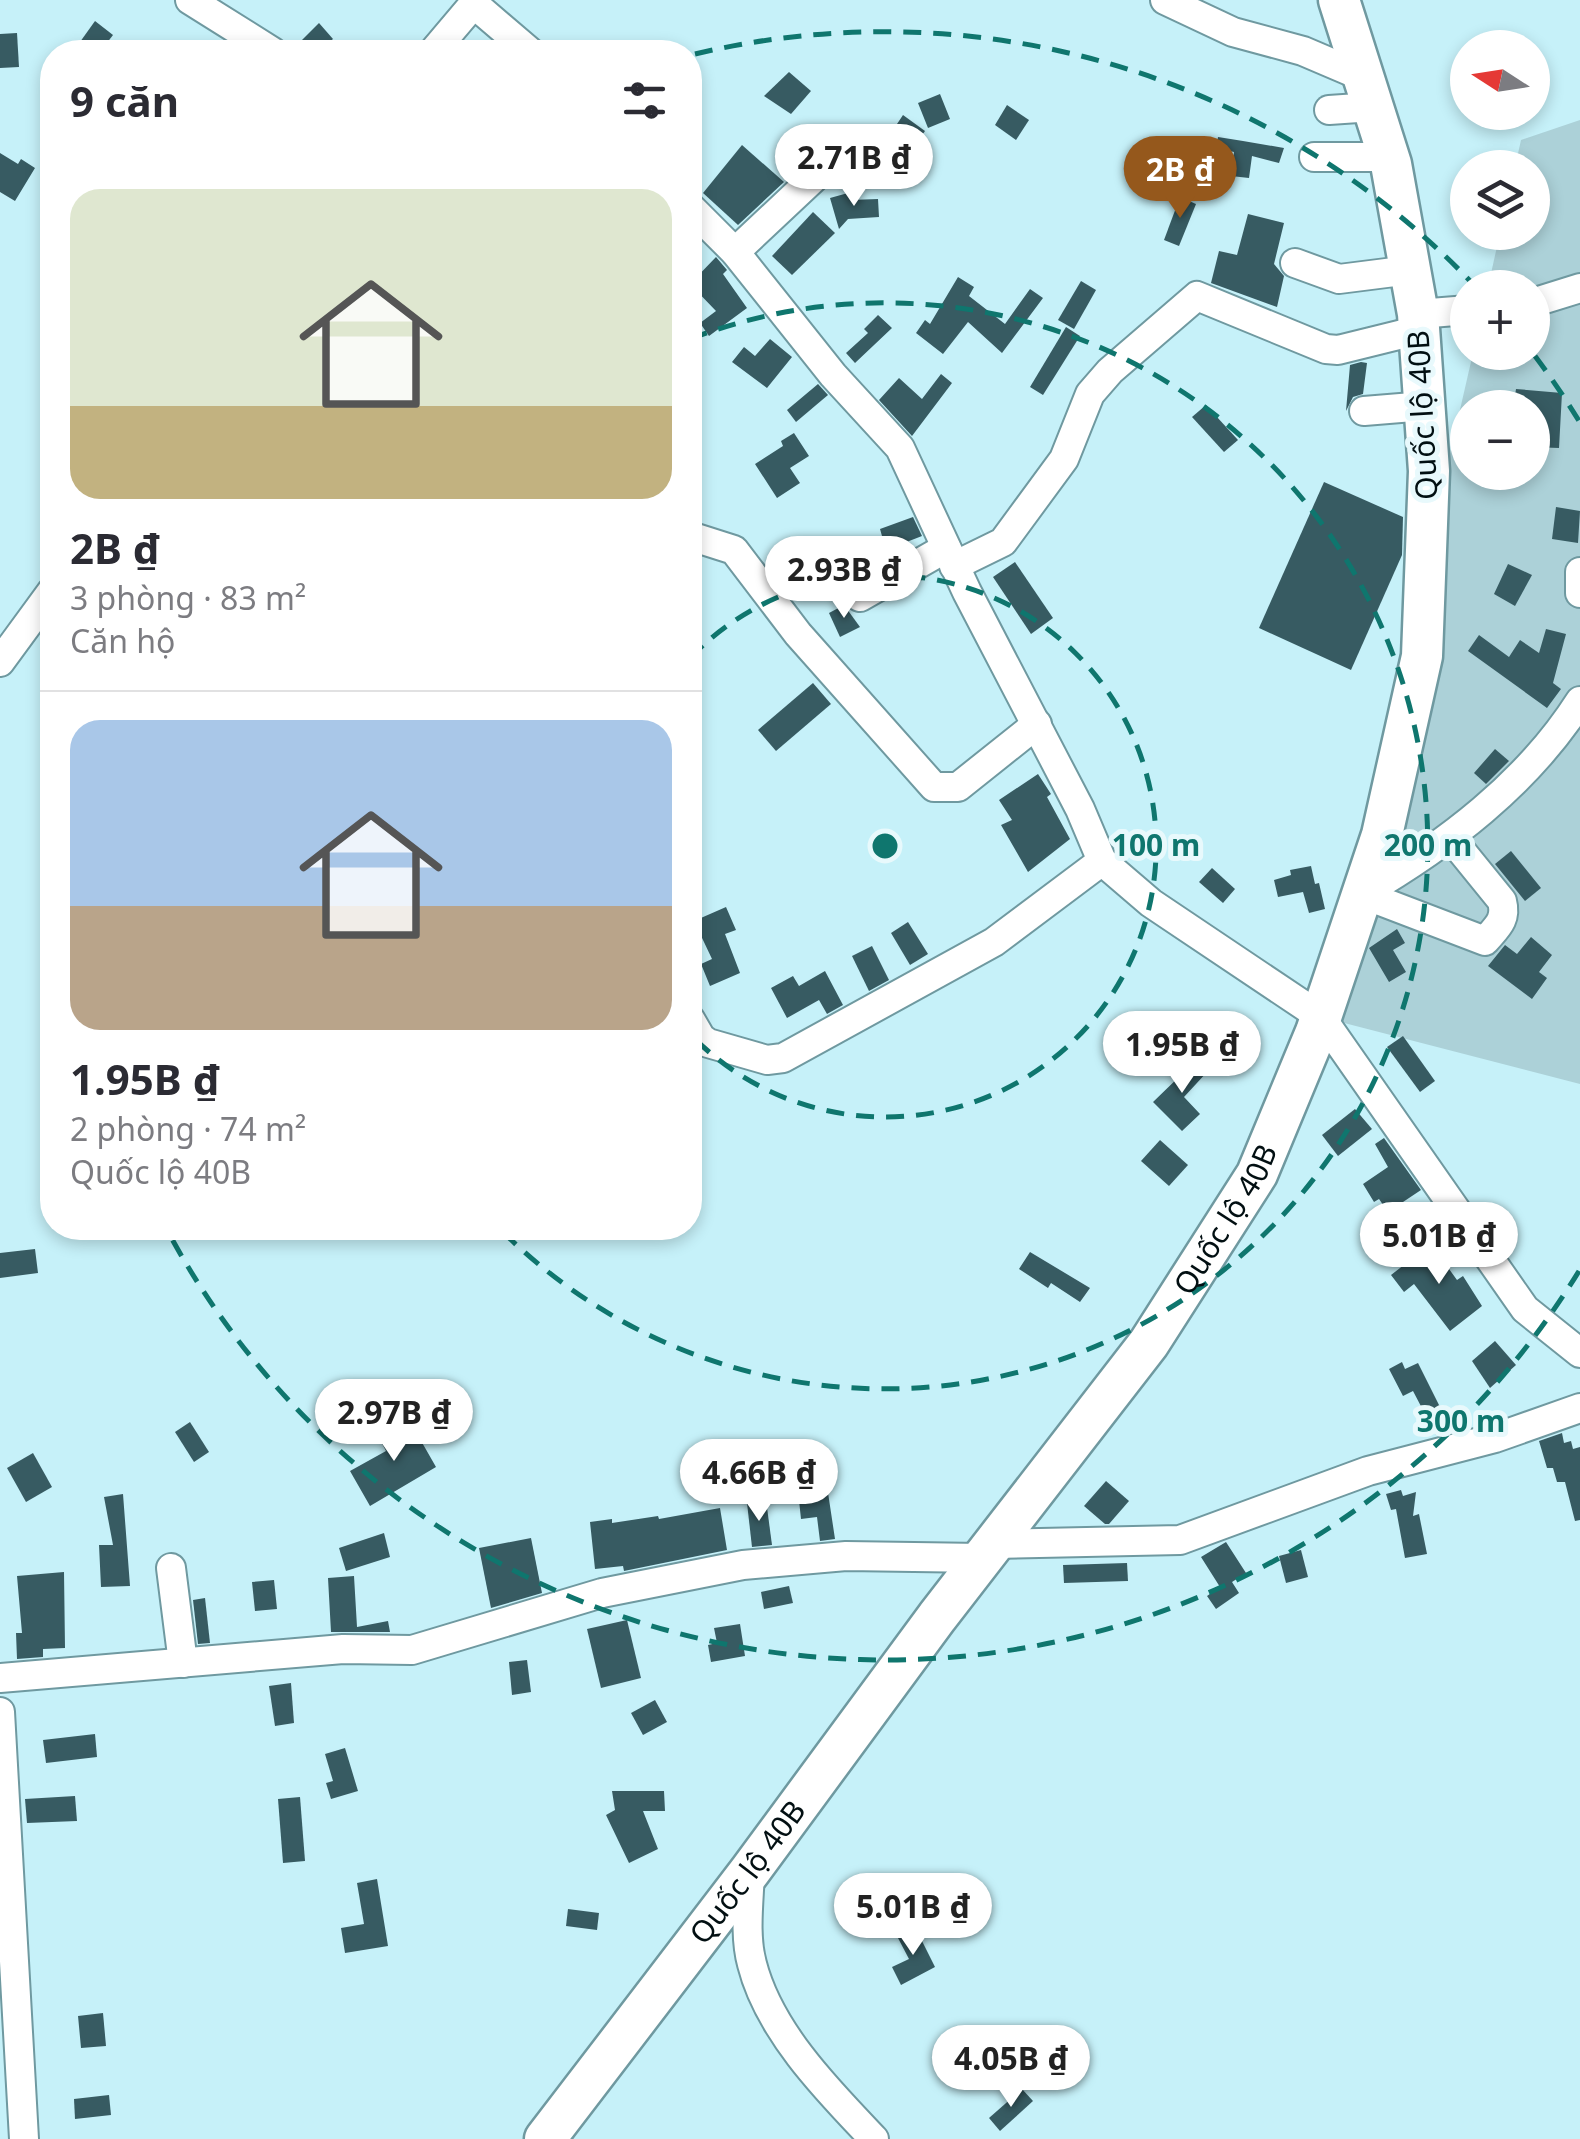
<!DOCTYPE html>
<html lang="vi">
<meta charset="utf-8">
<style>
body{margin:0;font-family:"Noto Sans",sans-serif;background:#f2f2f3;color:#2b2b33;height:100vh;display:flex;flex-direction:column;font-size:38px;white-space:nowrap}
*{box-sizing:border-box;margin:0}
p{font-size:32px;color:#7c7c81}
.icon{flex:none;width:55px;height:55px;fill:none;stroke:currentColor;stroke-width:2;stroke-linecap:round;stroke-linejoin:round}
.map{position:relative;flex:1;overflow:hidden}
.details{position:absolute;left:40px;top:40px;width:662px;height:1200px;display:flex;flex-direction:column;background:#fff;border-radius:40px;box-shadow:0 5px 15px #0003}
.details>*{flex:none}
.needle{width:65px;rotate:282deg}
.fabs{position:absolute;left:1450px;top:30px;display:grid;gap:20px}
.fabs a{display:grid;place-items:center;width:100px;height:100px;border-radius:50%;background:#fff;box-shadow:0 5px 15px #0003;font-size:50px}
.price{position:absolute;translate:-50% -85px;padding:0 22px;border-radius:35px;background:#fff;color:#222;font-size:32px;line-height:65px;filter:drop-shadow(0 2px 5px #0008)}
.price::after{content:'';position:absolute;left:50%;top:60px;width:30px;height:22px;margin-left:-15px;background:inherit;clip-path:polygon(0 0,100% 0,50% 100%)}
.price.selected{background:#95581c;color:#fff}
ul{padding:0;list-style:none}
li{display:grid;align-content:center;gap:20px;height:530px;padding:0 30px}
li+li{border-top:2px solid #e1e1e2}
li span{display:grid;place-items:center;height:310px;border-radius:30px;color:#555}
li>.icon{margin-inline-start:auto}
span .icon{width:180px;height:180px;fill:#fffc;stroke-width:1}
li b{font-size:42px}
h2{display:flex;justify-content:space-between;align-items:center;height:120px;padding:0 30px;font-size:42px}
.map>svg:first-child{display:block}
</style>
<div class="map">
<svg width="1580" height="2139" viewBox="0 0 1580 2139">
<rect width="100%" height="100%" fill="#c6f1f9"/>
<path fill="#acd1d8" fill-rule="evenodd" d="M 1580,120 L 1580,1084 L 1321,1017 L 1473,353 L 1532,352 L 1532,288 L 1488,287 L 1500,233 L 1532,232 L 1532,168 L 1515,167 L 1521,140 ZM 1468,408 L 1532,408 L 1532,472 L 1468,472 Z"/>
<g fill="#375b62">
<polygon points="95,21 113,35 100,52 94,52 80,42"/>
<polygon points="319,23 333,39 318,52 315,47 304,52 290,52"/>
<polygon points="17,33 19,67 0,68 0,34"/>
<polygon points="789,72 811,91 791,114 764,96"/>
<polygon points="940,94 950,119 928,128 918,103"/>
<polygon points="1007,105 1029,120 1016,140 995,125"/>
<polygon points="903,115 925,131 907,157 898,151 895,141 889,136"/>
<polygon points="1218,137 1243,141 1284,148 1279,163 1252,156 1249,178 1231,176 1234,152 1216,148"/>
<polygon points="742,145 784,182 738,225 703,193"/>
<polygon points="0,153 18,164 21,159 35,168 15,201 0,192"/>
<polygon points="848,193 850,200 878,199 879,217 848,219 839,229 830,198"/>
<polygon points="1180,197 1196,204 1179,246 1164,240"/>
<polygon points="813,212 835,233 792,275 772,256"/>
<polygon points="1248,214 1284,223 1274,264 1284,276 1277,307 1211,283 1219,251 1237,255"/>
<polygon points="716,257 727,270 723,274 747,308 709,336 700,323 716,311 690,284"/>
<polygon points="958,277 974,287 969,296 1005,324 1030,289 1043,298 1002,353 968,322 943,354 916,333 925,320 930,324"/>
<polygon points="1081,281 1096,290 1074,329 1058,320"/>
<polygon points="878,315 892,328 855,363 846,353 868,333 864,329"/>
<polygon points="1066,327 1080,336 1043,395 1030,387"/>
<polygon points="770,339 792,357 767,388 732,362 744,347 755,356"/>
<polygon points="1361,362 1367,363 1363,394 1353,397 1346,411 1350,365"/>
<polygon points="941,374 952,383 912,436 879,400 899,378 922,399"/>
<polygon points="818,384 828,395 796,422 787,410"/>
<polygon points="1516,389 1562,393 1559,448 1532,447 1532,408 1513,408"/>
<polygon points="1206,405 1238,440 1224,452 1192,417"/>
<polygon points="794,433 809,456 790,468 800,483 777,498 755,464 783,446 781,441"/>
<polygon points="1324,482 1403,517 1402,555 1351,670 1259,628"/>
<polygon points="1556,507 1580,511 1578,543 1552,539"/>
<polygon points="913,517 922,536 886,550 880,529"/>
<polygon points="1015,562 1053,618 1031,634 993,577"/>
<polygon points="1508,564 1532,575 1515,606 1494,594"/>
<polygon points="844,605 860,627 840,637 829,613"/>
<polygon points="1546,629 1566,634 1553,683 1561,689 1547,708 1468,651 1479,635 1509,657 1520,640 1539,653"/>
<polygon points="813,683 831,704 776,751 758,730"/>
<polygon points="1495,749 1509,761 1486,784 1474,773"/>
<polygon points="1038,774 1051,794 1047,797 1070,839 1028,872 1001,825 1012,820 999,800"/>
<polygon points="1511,851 1541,888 1525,901 1495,864"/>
<polygon points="1311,866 1315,884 1319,883 1325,909 1309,913 1303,892 1278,897 1274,880 1291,875 1290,870"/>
<polygon points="1212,868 1235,889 1223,903 1199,882"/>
<polygon points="726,907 736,930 725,934 740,973 710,986 701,964 712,959 694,921"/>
<polygon points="908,922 928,954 910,965 891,933"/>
<polygon points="1397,929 1405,943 1393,950 1406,972 1389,982 1369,948"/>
<polygon points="1531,937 1552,955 1539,972 1547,978 1532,999 1488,966 1505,945 1517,954"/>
<polygon points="872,946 889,980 869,991 852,956"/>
<polygon points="825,971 843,1005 827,1014 819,1000 787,1018 771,988 793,976 799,986"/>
<polygon points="1403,1036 1435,1081 1420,1092 1387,1047"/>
<polygon points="1194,1057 1208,1071 1184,1097 1200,1114 1182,1131 1153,1102 1184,1072 1182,1070"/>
<polygon points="1355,1109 1372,1129 1338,1156 1322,1135"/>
<polygon points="1384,1138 1421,1190 1388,1212 1379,1199 1374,1202 1363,1184 1388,1167 1375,1144"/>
<polygon points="1160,1140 1188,1165 1169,1186 1141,1161"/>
<polygon points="1431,1244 1457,1280 1463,1276 1482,1306 1450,1331 1414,1284 1404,1292 1391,1275"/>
<polygon points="35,1249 38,1273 0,1278 0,1253"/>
<polygon points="1030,1252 1090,1288 1080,1302 1051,1283 1048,1288 1019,1269"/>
<polygon points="1495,1341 1516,1365 1490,1388 1472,1361"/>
<polygon points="1402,1362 1405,1369 1418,1363 1451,1429 1436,1435 1413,1391 1403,1396 1389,1369"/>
<polygon points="408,1418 436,1467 370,1506 350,1471 386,1451 378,1436"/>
<polygon points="190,1422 209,1452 194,1462 175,1432"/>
<polygon points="1562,1433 1564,1443 1571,1441 1573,1449 1580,1447 1580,1520 1575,1521 1565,1482 1557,1482 1553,1468 1547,1468 1539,1441"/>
<polygon points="33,1453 52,1487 26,1502 7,1468"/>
<polygon points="1106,1481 1129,1501 1109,1524 1105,1524 1084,1506"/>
<polygon points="827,1486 835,1539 820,1541 817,1517 801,1519 798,1491"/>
<polygon points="1401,1490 1403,1496 1416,1492 1413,1516 1419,1514 1427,1554 1405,1558 1396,1509 1391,1510 1386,1494"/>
<polygon points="123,1494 130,1586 101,1587 99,1545 113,1545 104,1497"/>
<polygon points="766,1500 772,1545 752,1547 747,1503"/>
<polygon points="720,1508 727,1550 624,1571 623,1566 595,1569 590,1522 612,1519 612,1523 658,1516 659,1519"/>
<polygon points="384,1533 390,1557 346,1571 339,1548"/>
<polygon points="531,1538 542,1593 491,1608 479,1548"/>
<polygon points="1226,1542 1246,1573 1232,1582 1239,1593 1216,1609 1207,1596 1220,1587 1201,1557"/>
<polygon points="1301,1550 1308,1577 1286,1583 1279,1556"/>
<polygon points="1127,1563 1128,1581 1064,1583 1063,1565"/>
<polygon points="64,1572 65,1648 43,1649 43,1657 17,1659 16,1633 22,1633 17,1576"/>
<polygon points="354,1576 357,1627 388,1621 390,1632 331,1632 328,1578"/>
<polygon points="274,1580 277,1609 255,1611 252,1582"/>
<polygon points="789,1586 793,1603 764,1609 761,1592"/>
<polygon points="205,1598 210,1643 198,1644 193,1600"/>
<polygon points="627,1620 641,1678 601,1688 587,1629"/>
<polygon points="740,1624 745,1656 711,1662 708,1645 717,1643 714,1628"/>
<polygon points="527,1660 531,1692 512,1695 509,1662"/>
<polygon points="291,1683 294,1723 275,1726 269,1686"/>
<polygon points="655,1700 667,1722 643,1735 631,1713"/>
<polygon points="95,1734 97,1757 46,1763 43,1740"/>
<polygon points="345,1748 358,1791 331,1799 326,1783 333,1781 325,1754"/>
<polygon points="612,1791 664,1791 665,1811 643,1811 658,1849 629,1863 606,1815 615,1810"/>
<polygon points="75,1796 77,1821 27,1823 25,1799"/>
<polygon points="300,1797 305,1861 283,1863 278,1799"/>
<polygon points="377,1879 388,1946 345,1953 341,1928 364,1924 357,1883"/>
<polygon points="568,1909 599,1913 597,1930 566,1926"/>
<polygon points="916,1929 935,1967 901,1985 892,1967 909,1959 898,1938"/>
<polygon points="103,2013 106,2046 81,2048 78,2016"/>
<polygon points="1022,2089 1033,2101 1000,2131 989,2118"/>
<polygon points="109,2095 111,2115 75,2119 74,2099"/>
</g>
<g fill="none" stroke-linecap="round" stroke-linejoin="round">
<g stroke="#6f99a0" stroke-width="32">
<g id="minor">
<polyline points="190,0 273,52"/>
<polyline points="1165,0 1233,32 1303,51 1364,77"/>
<polyline points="474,4 530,52"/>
<polyline points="433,52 477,0"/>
<polyline points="1329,110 1373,107"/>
<polyline points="1314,157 1389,157"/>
<polyline points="690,207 735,252 833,375 900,448 967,592 1080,809 1102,861 1151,903 1321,1017 1525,1309 1580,1353"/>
<polyline points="735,252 835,158 881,151"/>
<polyline points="1295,263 1339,279 1410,270"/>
<polyline points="1532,303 1580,288"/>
<polyline points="1418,314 1468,310"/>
<polyline points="1364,411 1425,406"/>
<polyline points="690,536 734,550 798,634 934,787 958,787 1037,724"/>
<polyline points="954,566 1003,542 1064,459 1090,394 1110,371 1197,296 1326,349 1338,350 1419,330"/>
<polyline points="1580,572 1580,593"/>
<polyline points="860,597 946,548"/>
<polyline points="0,662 52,591"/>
<path d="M 1362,894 C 1446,845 1527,784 1580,701"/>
<path d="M 1362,894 L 1485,941 C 1497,927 1507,920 1502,901 L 1450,837"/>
<polyline points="690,1019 701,1038 708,1043 767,1060 783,1058 994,942 1102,861"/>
<polyline points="993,1544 1180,1540 1368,1471 1495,1438 1580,1408"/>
<polyline points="171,1568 183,1663"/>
<polyline points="0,1678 343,1649 412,1650 602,1593 743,1565 846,1556 982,1558"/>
<polyline points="0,1712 24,2139"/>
<path d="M 750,1871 C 749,1901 744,1935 752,1964 C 769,2031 827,2090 874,2139"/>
</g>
</g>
<g stroke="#6f99a0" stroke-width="45">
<g id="highway">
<path id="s1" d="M 545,2139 L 750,1871 L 937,1617 L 1149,1343 L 1257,1174 L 1316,1032 L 1382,835 L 1422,656 L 1429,471 L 1418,314 L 1391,164 L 1339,0"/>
</g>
</g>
<use href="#minor" stroke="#fff" stroke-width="28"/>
<use href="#highway" stroke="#fff" stroke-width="40"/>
</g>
<g fill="none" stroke="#0f766e" stroke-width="5" stroke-dasharray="18 12">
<path d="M690 658A271 271 0 1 1 690 1034"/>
<path d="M690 339A543 543 0 1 1 501 1230"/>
<path d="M1579 1271A814 814 0 0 1 166 1228M695 54A814 814 0 0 1 1475 286M1535 356A814 814 0 0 1 1579 421"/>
</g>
<g text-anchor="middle" stroke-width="10" stroke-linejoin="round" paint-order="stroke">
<g font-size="30" fill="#020f12" stroke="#e8f9fc">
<text transform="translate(1423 415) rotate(-93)" y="10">Quốc lộ 40B</text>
<text dy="10" stroke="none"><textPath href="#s1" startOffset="1145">Quốc lộ 40B</textPath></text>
<text dy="10" stroke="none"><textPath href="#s1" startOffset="335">Quốc lộ 40B</textPath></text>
</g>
</g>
<circle cx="885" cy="846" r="15" fill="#0f766e" stroke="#e8f9fc" stroke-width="5"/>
<g font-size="30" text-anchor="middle" font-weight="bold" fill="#0f766e" stroke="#e8f9fc" stroke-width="10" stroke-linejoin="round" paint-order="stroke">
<text x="1156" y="856">100 m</text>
<text x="1428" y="856">200 m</text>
<text x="1461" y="1432">300 m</text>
</g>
</svg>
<div class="fabs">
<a><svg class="needle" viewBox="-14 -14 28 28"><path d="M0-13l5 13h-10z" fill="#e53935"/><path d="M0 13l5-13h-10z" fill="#7c7c81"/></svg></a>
<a><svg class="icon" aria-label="layers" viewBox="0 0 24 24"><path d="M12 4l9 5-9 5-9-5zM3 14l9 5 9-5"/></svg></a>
<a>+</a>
<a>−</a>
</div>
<b class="price" style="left:854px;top:209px">2.71B ₫</b>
<b class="price selected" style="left:1180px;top:221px">2B ₫</b>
<b class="price" style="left:844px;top:621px">2.93B ₫</b>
<b class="price" style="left:1182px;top:1096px">1.95B ₫</b>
<b class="price" style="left:1439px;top:1287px">5.01B ₫</b>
<b class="price" style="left:394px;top:1464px">2.97B ₫</b>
<b class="price" style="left:759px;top:1524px">4.66B ₫</b>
<b class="price" style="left:913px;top:1958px">5.01B ₫</b>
<b class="price" style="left:1011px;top:2110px">4.05B ₫</b>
<section class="details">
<h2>9 căn<svg class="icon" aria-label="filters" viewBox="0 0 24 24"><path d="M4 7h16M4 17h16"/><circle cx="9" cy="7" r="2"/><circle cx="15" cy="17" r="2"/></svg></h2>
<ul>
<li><span style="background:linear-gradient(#dfe7d0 70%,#c2b280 0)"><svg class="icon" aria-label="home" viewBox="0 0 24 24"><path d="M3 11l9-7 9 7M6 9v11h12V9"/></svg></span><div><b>2B ₫</b><p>3 phòng · 83 m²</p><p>Căn hộ</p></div></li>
<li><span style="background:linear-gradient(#a9c7e8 60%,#b9a48a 0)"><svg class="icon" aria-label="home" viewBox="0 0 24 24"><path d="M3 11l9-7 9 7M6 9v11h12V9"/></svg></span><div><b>1.95B ₫</b><p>2 phòng · 74 m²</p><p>Quốc lộ 40B</p></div></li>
</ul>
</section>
</div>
